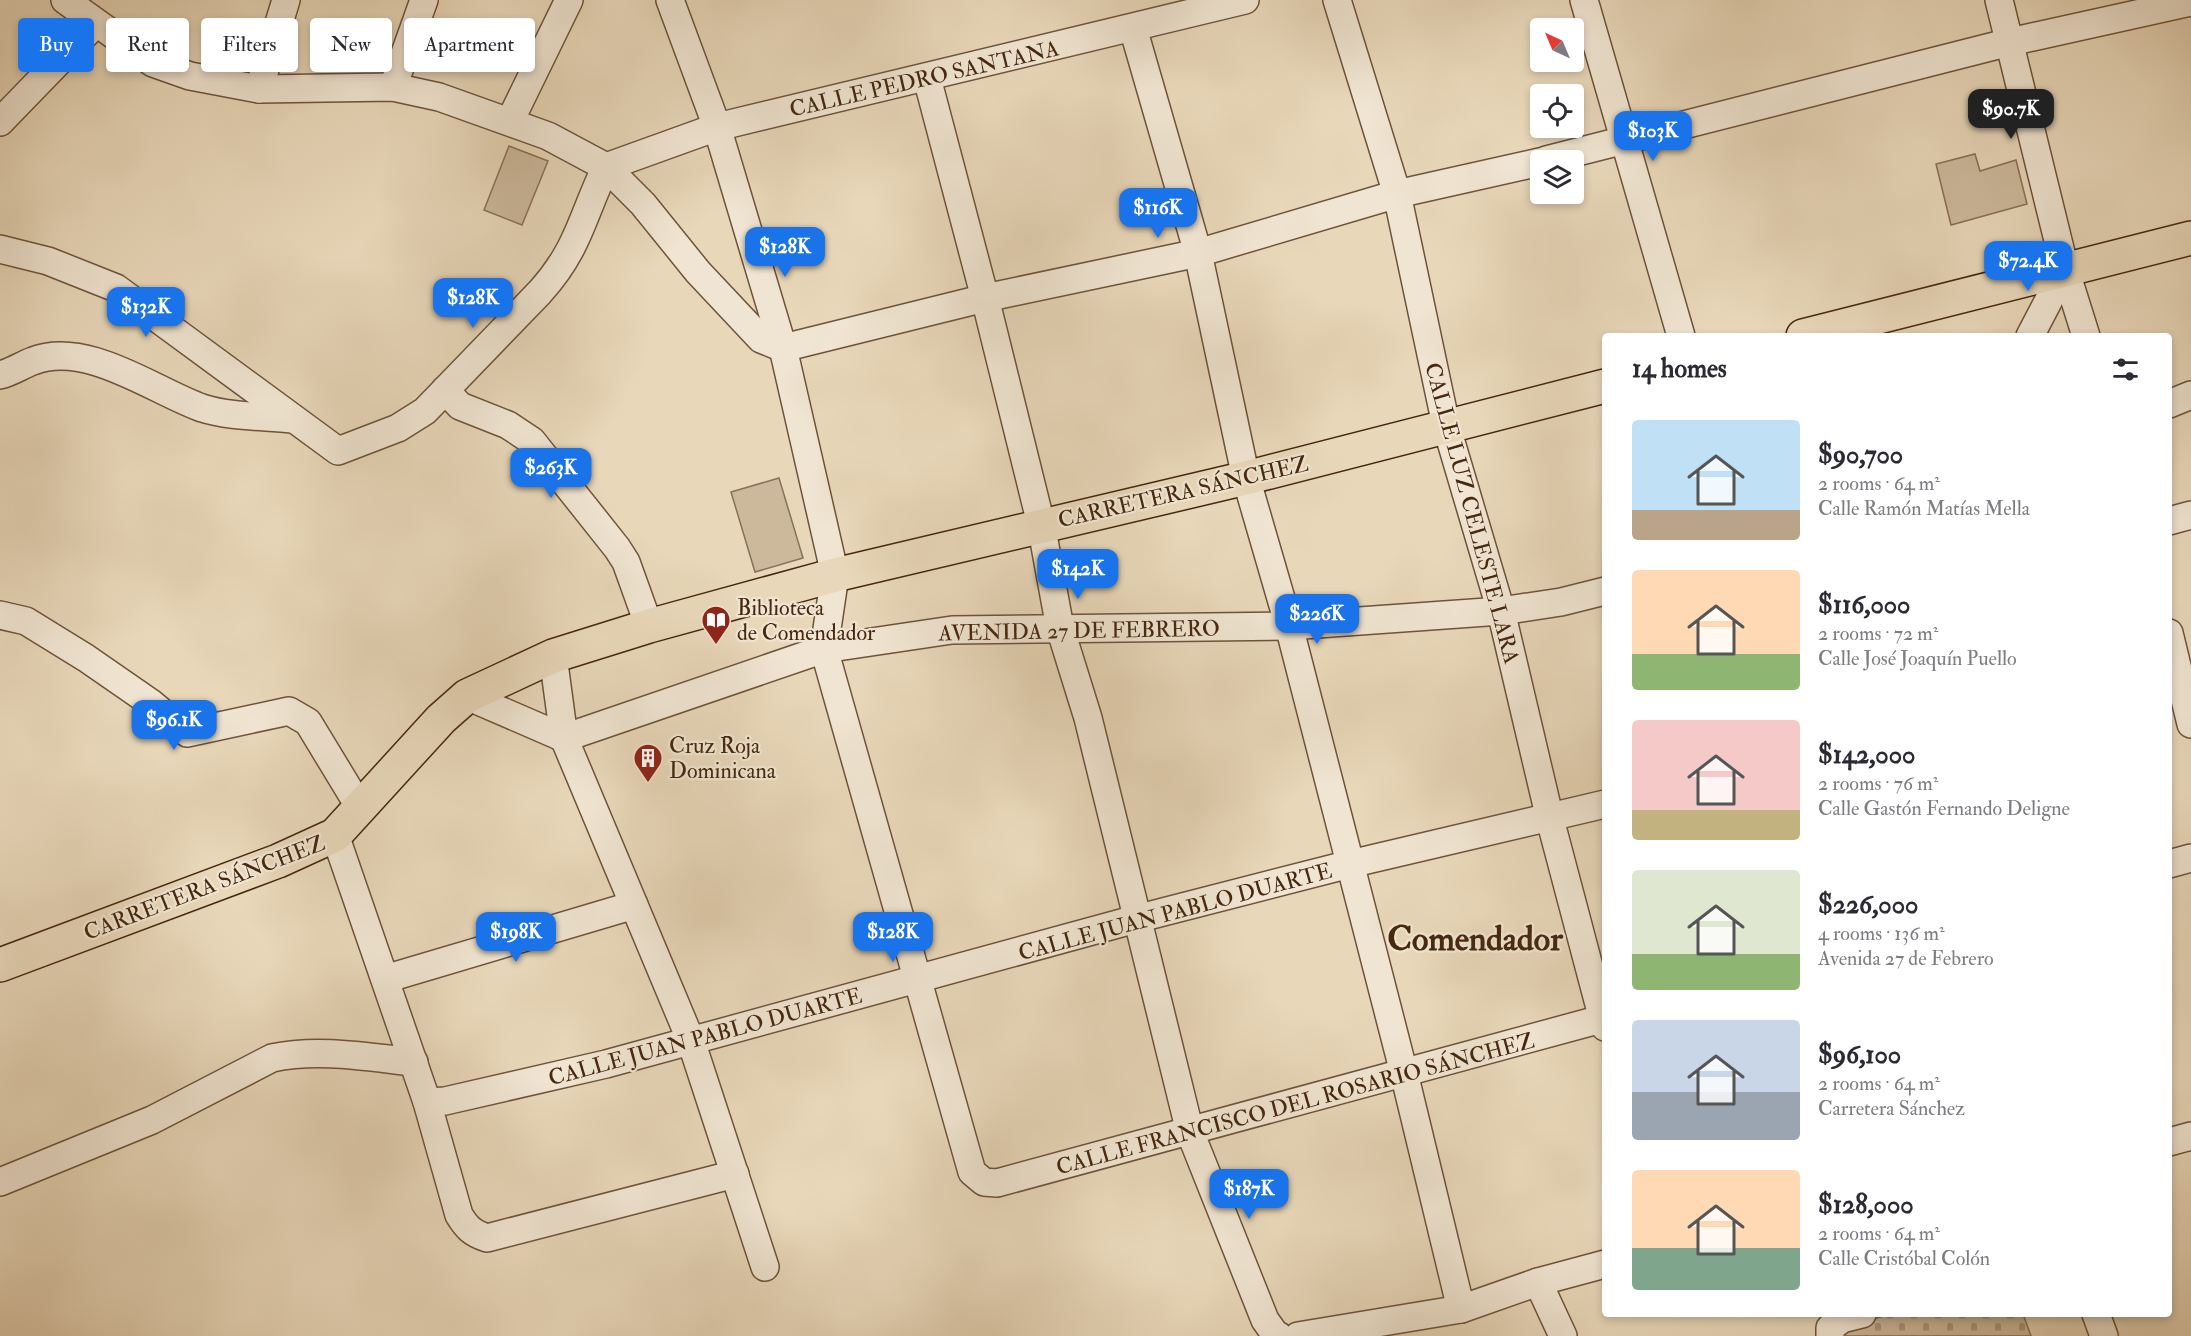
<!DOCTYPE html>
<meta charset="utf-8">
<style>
body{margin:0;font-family:"IM FELL Double Pica",serif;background:#f7f7f7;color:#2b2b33;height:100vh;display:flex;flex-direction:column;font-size:22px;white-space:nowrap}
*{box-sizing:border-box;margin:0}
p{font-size:20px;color:#7c7c81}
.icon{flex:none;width:33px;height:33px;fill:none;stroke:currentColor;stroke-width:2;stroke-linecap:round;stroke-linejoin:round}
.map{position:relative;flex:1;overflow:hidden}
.drawer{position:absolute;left:1602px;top:333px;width:570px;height:984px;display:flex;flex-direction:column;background:#fff;border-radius:6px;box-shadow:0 3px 9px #0003}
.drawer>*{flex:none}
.banner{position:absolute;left:18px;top:18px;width:570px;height:54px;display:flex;gap:12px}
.needle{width:39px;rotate:316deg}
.tools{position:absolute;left:1530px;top:18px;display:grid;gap:12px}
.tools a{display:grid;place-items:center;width:54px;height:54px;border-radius:6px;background:#fff;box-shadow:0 3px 9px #0003;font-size:30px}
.price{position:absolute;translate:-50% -51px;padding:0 14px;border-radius:12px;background:#1a73e8;color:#fff;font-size:20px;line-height:39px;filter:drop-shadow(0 2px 3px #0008)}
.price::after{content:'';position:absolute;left:50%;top:36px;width:18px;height:14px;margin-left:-9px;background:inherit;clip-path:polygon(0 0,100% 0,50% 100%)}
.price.active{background:#222;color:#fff}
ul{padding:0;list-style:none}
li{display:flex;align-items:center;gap:18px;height:150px;padding:0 30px}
li span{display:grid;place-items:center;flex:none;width:168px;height:120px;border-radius:6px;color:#555}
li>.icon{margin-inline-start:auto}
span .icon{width:72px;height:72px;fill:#fffc;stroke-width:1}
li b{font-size:26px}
h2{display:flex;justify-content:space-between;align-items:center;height:72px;padding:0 30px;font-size:26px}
.tag{padding:0 21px;border-radius:6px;background:#fff;box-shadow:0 3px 9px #0003;font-size:21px;line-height:54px}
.tag.active{background:#1a73e8;color:#fff}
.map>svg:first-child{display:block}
</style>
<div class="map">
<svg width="2191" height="1336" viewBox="0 0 2191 1336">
<defs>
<pattern id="cemetery-stones" width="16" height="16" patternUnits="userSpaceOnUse" patternTransform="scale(1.5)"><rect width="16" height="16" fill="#ccb99c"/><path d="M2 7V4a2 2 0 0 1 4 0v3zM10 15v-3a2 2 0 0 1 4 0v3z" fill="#a7967e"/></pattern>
</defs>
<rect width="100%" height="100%" fill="#e8d7b9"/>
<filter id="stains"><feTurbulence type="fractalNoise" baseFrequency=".00333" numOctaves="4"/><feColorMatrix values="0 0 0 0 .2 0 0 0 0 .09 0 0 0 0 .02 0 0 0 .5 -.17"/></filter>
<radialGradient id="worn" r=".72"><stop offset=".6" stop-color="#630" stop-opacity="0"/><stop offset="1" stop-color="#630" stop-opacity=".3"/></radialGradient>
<polygon fill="url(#cemetery-stones)" stroke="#897056" stroke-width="1.5" points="1891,1314 2023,1314 2031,1336 1840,1336 1838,1329"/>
<g fill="#ccb99c" stroke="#897056" stroke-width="1.5">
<polygon points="509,146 548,161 522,225 484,210"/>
<polygon points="1975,154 1980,171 2016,160 2027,204 1951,225 1936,164"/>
<polygon points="779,478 803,558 755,572 731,492"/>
</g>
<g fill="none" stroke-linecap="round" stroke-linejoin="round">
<g stroke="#6e533a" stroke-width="30">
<g id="minor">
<polyline points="65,0 153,63 190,76 259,89 393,87 439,97 548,136 606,167 643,204 698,272 761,339 783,348 985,298 1198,253 1397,194 1540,162"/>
<polyline points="670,0 717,127 783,348 835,575 824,649 972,1172 984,1182 997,1183 1605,1018"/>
<polyline points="1337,0 1397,194 1446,425 1501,611 1550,819 1605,1027"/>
<polyline points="1584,0 1681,336"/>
<polyline points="1999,0 2065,269 2086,336"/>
<polyline points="1133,28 1198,253 1246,478 1289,626 1404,1073 1461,1309"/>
<polyline points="927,78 985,298 1041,524 1060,628 1088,718 1190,1132 1265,1320 1275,1334 1279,1336"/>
<polyline points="393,87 424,0"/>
<polyline points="259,89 286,0"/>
<polyline points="510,121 569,0"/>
<polyline points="0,122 95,24"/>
<polyline points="1546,160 2010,42 2191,2"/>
<path d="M 0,249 L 48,261 L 116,288 L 338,451 L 398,428 L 425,411 L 540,292 C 579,249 582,216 606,167 L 717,127 L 1245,0"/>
<polyline points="2030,336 2065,269"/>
<path d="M 0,375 C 12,372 22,365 33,361 C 87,340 154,391 202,408 C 230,417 263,416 292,419"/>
<polyline points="445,390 460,406 508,425 532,441 617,548 626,562 649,626"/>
<polyline points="2169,404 2191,395"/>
<polyline points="2169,521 2191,515"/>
<polyline points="0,615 26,621 86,658 151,703 187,733 289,711 308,722 359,806"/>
<polyline points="2169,633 2191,724"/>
<polyline points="553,656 564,738 691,1041 765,1267"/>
<polyline points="467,696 564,738 824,649 952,630 1289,626 1501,611 1561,602 1605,591"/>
<polyline points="335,835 427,1102 445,1101 606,1064 1136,919 1350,864 1605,804"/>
<polyline points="2169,864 2191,858"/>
<polyline points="385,979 634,905"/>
<path d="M 427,1102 L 459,1215 C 467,1228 472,1233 487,1238 L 735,1174"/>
<polyline points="2169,1142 2191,1136"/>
<path d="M 0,1182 L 152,1120 L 272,1058 C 318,1048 367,1057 414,1062"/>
<polyline points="1538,1282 1563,1336"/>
<polyline points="2096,1314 2104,1336"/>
<polyline points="1298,1336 1461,1309 1538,1282 1605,1264"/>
<polyline points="1830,1336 1830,1328 1842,1319 1862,1314"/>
</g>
</g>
<g stroke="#46270f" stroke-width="36">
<g id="major">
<polyline points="1803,336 2191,238"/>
<polyline points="0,965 278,861 335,835 441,719 467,696 553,656 649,626 835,575 1246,478 1605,386"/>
</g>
</g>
<use href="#minor" stroke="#f0e5d2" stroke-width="27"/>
<use href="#major" stroke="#e8d7b9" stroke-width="33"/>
</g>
<defs>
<g id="library-pin" transform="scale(1.5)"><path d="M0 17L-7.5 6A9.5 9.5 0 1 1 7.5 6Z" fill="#8f2418" stroke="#f0e5d2"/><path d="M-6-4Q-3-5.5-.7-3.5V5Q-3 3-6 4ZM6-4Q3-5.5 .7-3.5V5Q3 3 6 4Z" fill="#fff"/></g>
<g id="building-pin" transform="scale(1.5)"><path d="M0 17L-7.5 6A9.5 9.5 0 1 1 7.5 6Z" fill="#8f2418" stroke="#f0e5d2"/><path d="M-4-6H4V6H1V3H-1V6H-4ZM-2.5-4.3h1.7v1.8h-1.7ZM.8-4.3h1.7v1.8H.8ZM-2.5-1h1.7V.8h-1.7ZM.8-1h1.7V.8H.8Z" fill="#fff"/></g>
</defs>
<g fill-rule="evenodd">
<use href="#library-pin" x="716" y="620"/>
<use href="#building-pin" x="648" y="758"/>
</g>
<g text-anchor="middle" stroke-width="4.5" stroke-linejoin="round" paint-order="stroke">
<g font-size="22" fill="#46270f" stroke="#f0e5d2">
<text transform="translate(924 78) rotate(-13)" y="8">CALLE PEDRO SANTANA</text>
<text transform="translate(1183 491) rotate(-13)" y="8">CARRETERA SÁNCHEZ</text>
<text transform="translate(1473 513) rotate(75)" y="8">CALLE LUZ CELESTE LARA</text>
<text transform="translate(1079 630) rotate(-1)" y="8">AVENIDA 27 DE FEBRERO</text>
<text transform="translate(204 887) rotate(-21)" y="8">CARRETERA SÁNCHEZ</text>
<text transform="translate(1175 911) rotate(-15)" y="8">CALLE JUAN PABLO DUARTE</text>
<text transform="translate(705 1036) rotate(-15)" y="8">CALLE JUAN PABLO DUARTE</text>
<text transform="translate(1295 1103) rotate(-15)" y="8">CALLE FRANCISCO DEL ROSARIO SÁNCHEZ</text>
</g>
<g font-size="22" fill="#46270f" stroke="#f0e5d2" text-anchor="start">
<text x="737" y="615">Biblioteca<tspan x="737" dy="25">de Comendador</tspan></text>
<text x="669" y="753">Cruz Roja<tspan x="669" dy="25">Dominicana</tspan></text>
</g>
<g font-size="34" font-weight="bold" fill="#46270f" stroke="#f0e5d2">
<text x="1475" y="950">Comendador</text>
</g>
</g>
<rect width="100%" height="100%" filter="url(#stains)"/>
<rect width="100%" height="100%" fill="url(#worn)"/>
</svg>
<div class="tools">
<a><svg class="needle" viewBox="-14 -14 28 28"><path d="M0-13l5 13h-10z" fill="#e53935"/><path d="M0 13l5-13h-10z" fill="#7c7c81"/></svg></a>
<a><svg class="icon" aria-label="locate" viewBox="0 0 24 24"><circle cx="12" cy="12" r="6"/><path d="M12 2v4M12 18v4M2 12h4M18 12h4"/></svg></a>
<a><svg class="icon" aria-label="layers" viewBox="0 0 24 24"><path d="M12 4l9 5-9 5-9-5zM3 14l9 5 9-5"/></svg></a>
</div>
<b class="price active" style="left:2011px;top:140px">$90.7K</b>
<b class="price" style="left:1653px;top:162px">$103K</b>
<b class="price" style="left:1158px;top:239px">$116K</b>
<b class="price" style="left:785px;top:278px">$128K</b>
<b class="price" style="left:2028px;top:292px">$72.4K</b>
<b class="price" style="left:473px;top:329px">$128K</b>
<b class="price" style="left:146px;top:338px">$132K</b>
<b class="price" style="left:551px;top:499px">$263K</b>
<b class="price" style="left:1078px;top:600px">$142K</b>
<b class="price" style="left:1317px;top:645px">$226K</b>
<b class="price" style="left:174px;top:751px">$96.1K</b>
<b class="price" style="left:516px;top:963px">$198K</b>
<b class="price" style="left:893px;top:963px">$128K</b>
<b class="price" style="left:1249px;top:1220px">$187K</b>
<div class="banner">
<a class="tag active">Buy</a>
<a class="tag">Rent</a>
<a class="tag">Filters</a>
<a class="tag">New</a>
<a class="tag">Apartment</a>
</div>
<section class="drawer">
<h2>14 homes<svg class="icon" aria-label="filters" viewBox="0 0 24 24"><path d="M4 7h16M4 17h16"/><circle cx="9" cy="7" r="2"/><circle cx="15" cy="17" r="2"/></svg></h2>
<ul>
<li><span style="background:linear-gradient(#bfe0f5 75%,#b9a48a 0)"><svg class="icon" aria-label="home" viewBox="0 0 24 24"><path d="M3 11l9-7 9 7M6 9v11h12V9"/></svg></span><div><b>$90,700</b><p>2 rooms · 64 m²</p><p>Calle Ramón Matías Mella</p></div></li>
<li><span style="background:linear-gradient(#ffd9b3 70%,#8fb573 0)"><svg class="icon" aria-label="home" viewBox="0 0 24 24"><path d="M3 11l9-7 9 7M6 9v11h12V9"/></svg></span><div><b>$116,000</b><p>2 rooms · 72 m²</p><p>Calle José Joaquín Puello</p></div></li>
<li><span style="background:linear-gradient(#f6c9c9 75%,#c2b280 0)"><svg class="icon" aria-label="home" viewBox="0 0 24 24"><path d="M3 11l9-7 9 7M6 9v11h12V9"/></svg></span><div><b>$142,000</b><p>2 rooms · 76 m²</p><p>Calle Gastón Fernando Deligne</p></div></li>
<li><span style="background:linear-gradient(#dfe7d0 70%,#8fb573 0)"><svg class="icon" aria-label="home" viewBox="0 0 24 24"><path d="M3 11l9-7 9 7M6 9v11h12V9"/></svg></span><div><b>$226,000</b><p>4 rooms · 136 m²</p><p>Avenida 27 de Febrero</p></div></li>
<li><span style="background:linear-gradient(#c9d6e8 60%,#9aa5b1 0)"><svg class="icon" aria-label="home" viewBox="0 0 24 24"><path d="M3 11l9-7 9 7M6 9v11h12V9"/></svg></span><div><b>$96,100</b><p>2 rooms · 64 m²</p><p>Carretera Sánchez</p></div></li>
<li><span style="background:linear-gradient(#ffd9b3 65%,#7fa58c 0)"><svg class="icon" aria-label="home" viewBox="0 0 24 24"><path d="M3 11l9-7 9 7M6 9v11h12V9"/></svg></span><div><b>$128,000</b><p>2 rooms · 64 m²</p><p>Calle Cristóbal Colón</p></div></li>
</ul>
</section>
</div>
